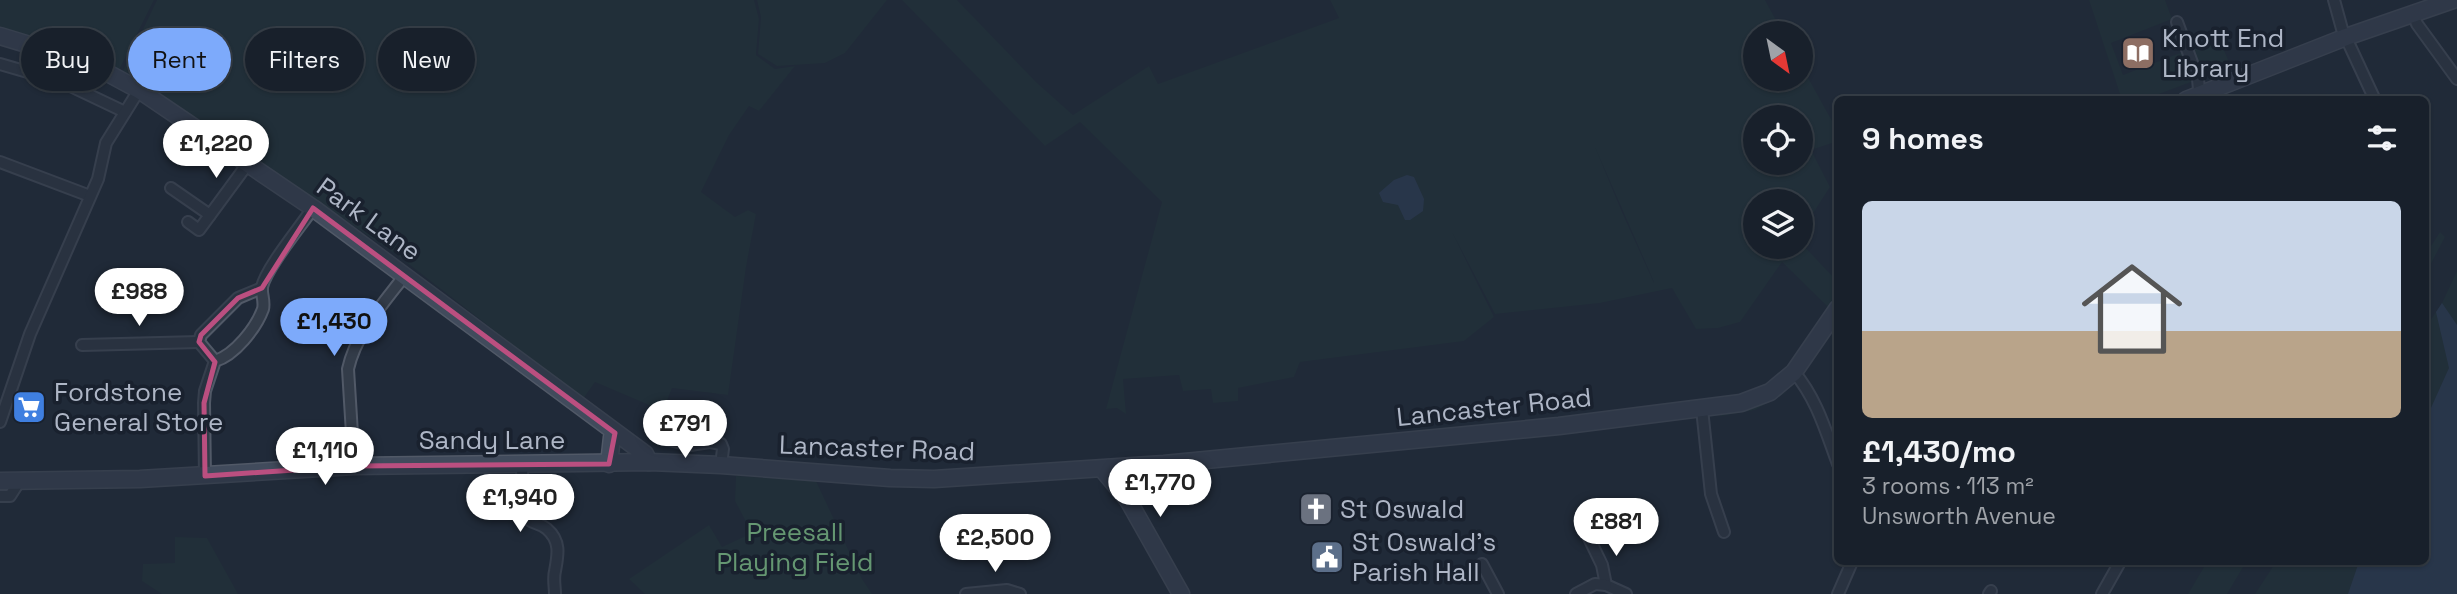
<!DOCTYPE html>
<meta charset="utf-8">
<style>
body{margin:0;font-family:"Space Grotesk",sans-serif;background:#212833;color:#f1f3f6;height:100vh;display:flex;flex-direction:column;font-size:26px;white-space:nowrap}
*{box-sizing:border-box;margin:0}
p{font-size:23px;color:#9fa3a9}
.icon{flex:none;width:38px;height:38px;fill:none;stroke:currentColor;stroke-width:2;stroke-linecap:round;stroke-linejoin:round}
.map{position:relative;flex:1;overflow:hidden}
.details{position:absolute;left:1834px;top:96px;width:595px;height:469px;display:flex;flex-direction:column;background:#18202b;border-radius:10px;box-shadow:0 2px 5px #0004,0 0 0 2px #363e47}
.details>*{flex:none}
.guide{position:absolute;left:21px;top:28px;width:665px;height:63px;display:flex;gap:14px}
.needle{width:46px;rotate:147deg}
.buttons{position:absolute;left:1743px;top:21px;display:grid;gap:14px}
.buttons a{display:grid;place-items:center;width:70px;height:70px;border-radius:50%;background:#18202b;box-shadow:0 2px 5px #0004,0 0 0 2px #363e47;font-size:35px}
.price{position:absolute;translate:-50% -60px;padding:0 16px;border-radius:24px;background:#fff;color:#222;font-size:23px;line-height:46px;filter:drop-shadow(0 2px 4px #0008)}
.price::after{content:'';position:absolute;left:50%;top:42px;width:21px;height:16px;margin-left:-10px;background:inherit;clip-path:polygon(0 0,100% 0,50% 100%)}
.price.on{background:#7daafb;color:#111}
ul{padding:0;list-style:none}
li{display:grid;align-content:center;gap:14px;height:371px;padding:0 28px}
li span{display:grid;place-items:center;height:217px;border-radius:10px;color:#555}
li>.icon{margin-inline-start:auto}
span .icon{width:126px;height:126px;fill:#fffc;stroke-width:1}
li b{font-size:30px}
h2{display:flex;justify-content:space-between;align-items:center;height:84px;padding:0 28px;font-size:30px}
.pill{padding:0 24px;border-radius:32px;background:#18202b;box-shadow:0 2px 5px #0004,0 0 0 2px #363e47;font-size:24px;line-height:63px}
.pill.on{background:#7daafb;color:#111}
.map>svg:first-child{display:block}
</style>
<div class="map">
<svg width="2457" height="594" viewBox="0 0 2457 594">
<rect width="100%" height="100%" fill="#202a39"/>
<g fill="#22363a" fill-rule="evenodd">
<polygon points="0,0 154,0 119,70 96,59 0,29"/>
<polygon points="157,0 754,0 759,19 756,55 775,69 795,66 759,111 749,106 729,135 701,192 735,217 748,210 756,214 746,267 728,395 672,388 663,411 595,382 583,399 397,255 123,71"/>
<polygon points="757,0 887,0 845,53 825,63 777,66 758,54 761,17"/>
<path d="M 902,0 L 957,0 L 1036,82 L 1073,115 L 1149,66 L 1158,84 L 1339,18 L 1330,0 L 1765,0 L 1783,33 L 1755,33 L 1755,79 L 1801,79 L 1801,65 L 1837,130 L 1838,141 L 1811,150 L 1830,187 L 1801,232 L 1801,201 L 1755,201 L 1755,247 L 1801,247 L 1801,243 L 1837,281 L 1837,292 L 1828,307 L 1782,262 L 1740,322 L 1718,328 L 1696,329 L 1672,288 L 1600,303 L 1495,314 L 1452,232 L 1494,317 L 1464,341 L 1300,362 L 1294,377 L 1238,388 L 1238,401 L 1213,403 L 1211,389 L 1183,391 L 1179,375 L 1123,379 L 1126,414 L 1117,408 L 1106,409 L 1162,202 L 1080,122 L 1045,146 ZM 1755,117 L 1801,117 L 1801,163 L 1755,163 ZM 1595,147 L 1654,282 L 1654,283 L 1622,212 Z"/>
<polygon points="2089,0 2165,0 2172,19 2111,43 2123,75 2219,38 2231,67 2143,100 2122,100"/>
<polygon points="2440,232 2445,237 2426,273 2426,254"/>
<polygon points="2457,271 2457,594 2255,594 2276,562 2426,562 2426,327 2442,303"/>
<polygon points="1789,391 1755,410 1722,416 1718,415 1748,408"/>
<polygon points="736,476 816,481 862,579 872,594 645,594 629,579 709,525 722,547 752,533 735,501"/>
<polygon points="175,537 207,538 238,594 162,594 142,581 143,564 175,563"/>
<polygon points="2207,562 2246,562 2227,594 2188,594"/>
</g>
<g fill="#324561">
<polygon points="1407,175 1414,177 1424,199 1423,211 1410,220 1405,220 1398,205 1383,202 1379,193 1394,180"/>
<polygon points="2442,303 2457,325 2457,594 2348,594 2359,562 2426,562 2426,419 2449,368 2436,312"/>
</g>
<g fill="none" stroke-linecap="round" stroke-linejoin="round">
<g stroke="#515967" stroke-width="14">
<g id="street">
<polyline points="2334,0 2342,29 2375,100"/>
<polyline points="2413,14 2417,24 2457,79"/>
<polyline points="2177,22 2198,79 2200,100"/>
<polyline points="0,64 62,82 125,112"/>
<polyline points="0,162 90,196"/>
<polyline points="171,188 210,215"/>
<polyline points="188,222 199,230 249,162"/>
<polyline points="82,345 199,342"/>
<polyline points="215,361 199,342 201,335 238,298 262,288"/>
<path d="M 1794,372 C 1817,399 1826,432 1838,464"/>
<polyline points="1702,409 1711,494 1724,532"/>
<polyline points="0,422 30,334 98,179 106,143 139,90"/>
<polyline points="665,439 690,445 710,442 721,444 723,449 721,465"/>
<path d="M 522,465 L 523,515 C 530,524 539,522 547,529 C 561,541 558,555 555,571 C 553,578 555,587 555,594"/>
<path d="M 354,466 L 348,369 C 356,333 383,304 405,275"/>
<path d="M 205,476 L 204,403 L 205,391 L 215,361 C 235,355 256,328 263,309 C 265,301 261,294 262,287 C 266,268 301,226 313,208"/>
<polyline points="0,496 10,496 19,482"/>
<polyline points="1588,536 1602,565 1606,585 1626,594"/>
<polyline points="1482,564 1498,594"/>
<polyline points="966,594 1007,590 1020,594"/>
<polyline points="1576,594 1595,584 1606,585"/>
<polyline points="1838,594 1852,562"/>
<polyline points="1989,594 1991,591"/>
<polyline points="2102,594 2120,562"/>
</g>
</g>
<g stroke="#515967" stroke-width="19">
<g id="secondary">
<polyline points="0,36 89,63 139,90 313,208 645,454 649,462"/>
<polyline points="2186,100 2346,37 2453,0"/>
<polyline points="609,464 612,437 615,433"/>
<polyline points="1102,469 1128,500 1181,594"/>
<polyline points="0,481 140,479 354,466 650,462 721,465 890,478 934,479 1164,464 1559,426 1741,403 1770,392 1794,372 1838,308"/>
<polyline points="1128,500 1140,466"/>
</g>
</g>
<use href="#street" stroke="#333c49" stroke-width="10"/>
<use href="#secondary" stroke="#414b5c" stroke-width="16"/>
</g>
<path d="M0 0H2457V594H0ZM 313,208 L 615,433 L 609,464 L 354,466 L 205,476 L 204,403 L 215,362 L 199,342 L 201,335 L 238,298 L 262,288 Z" fill="#202a39" fill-opacity=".55" fill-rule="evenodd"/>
<path fill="none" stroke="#bb4f80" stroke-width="5" stroke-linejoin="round" d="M 313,208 L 615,433 L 609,464 L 354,466 L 205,476 L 204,403 L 215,362 L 199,342 L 201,335 L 238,298 L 262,288 Z"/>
<defs>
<g id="library-square" transform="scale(1.75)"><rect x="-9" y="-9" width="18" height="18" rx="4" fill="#8d6e63" stroke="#19212e"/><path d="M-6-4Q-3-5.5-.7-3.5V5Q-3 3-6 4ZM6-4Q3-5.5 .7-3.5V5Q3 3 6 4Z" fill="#fff"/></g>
<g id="supermarket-square" transform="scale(1.75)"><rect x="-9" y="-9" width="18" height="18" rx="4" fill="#3f7fe0" stroke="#19212e"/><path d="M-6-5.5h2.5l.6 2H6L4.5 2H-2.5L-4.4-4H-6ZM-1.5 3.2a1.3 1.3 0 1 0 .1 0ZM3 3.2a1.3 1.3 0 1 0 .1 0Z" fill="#fff"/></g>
<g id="church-square" transform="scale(1.75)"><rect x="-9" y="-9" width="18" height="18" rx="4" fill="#6b7280" stroke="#19212e"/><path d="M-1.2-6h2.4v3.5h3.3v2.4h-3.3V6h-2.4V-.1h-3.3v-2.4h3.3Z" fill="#fff"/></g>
<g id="civic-square" transform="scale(1.75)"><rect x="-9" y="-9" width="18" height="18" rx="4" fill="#5c6f8a" stroke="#19212e"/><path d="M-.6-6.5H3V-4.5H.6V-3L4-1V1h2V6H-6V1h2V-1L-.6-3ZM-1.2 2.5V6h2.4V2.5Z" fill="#fff"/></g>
</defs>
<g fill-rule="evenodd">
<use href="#library-square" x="2138" y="53"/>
<use href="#supermarket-square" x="29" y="407"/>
<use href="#church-square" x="1316" y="509"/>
<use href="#civic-square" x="1327" y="557"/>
</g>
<g text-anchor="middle" stroke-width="7" stroke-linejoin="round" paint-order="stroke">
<g font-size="26" fill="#aeb6c6" stroke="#19212e" text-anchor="start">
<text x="2162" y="47">Knott End<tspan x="2162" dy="30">Library</tspan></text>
<text x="54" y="401">Fordstone<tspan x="54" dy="30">General Store</tspan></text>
<text x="1340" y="518">St Oswald</text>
<text x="1352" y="551">St Oswald's<tspan x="1352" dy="30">Parish Hall</tspan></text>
</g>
<g font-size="26" fill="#aeb6c6" stroke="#19212e">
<text transform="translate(369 219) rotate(36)" y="9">Park Lane</text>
<text transform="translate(1494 407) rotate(-6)" y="9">Lancaster Road</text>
<text x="492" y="449">Sandy Lane</text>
<text transform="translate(877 448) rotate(2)" y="9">Lancaster Road</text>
</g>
<g font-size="26" fill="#659772" stroke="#19212e">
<text x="795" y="541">Preesall<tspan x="795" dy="30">Playing Field</tspan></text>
</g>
</g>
</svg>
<div class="buttons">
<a><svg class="needle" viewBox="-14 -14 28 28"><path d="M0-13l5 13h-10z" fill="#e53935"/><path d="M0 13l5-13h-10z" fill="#9fa3a9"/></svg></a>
<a><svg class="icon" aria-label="locate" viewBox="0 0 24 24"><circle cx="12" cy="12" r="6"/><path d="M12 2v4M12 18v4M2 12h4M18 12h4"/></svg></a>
<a><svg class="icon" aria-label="layers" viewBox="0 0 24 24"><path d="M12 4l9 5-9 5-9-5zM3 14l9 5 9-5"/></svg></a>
</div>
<b class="price" style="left:216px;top:180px">£1,220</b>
<b class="price" style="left:139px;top:328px">£988</b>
<b class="price on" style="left:334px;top:358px">£1,430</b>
<b class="price" style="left:685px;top:460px">£791</b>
<b class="price" style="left:325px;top:487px">£1,110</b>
<b class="price" style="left:1160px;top:519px">£1,770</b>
<b class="price" style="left:520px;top:534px">£1,940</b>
<b class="price" style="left:1616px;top:558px">£881</b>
<b class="price" style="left:995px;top:574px">£2,500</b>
<div class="guide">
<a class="pill">Buy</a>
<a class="pill on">Rent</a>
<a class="pill">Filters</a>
<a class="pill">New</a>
</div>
<section class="details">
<h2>9 homes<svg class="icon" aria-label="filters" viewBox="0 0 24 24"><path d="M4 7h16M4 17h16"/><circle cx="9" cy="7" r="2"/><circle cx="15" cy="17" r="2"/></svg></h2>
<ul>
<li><span style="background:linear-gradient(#c9d6e8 60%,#b9a48a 0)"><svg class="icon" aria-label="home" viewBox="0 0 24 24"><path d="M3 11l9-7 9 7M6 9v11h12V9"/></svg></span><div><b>£1,430/mo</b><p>3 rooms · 113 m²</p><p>Unsworth Avenue</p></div></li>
</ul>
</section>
</div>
